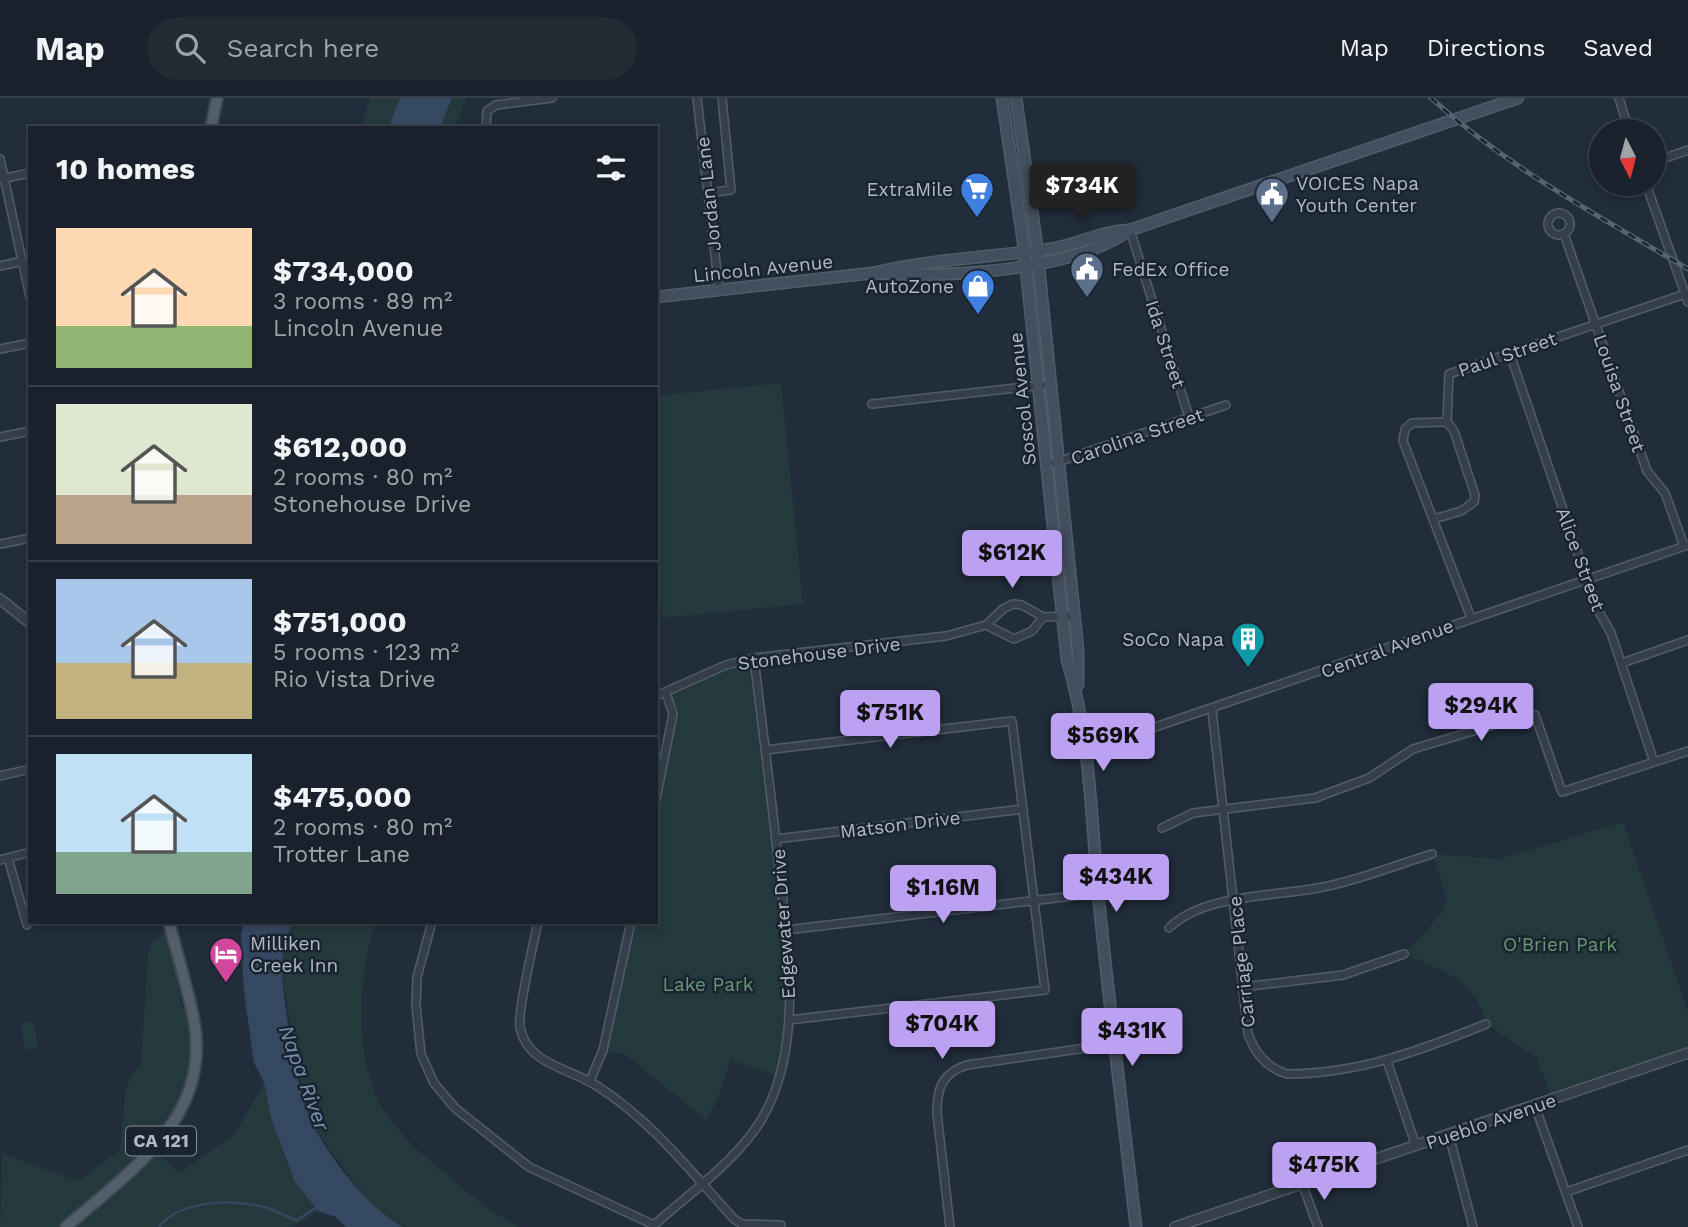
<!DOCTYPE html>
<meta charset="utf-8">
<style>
body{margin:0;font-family:"Work Sans",sans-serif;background:#222a34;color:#f1f3f6;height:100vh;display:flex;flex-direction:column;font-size:26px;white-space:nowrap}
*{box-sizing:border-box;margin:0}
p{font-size:23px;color:#9fa4a9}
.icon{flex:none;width:38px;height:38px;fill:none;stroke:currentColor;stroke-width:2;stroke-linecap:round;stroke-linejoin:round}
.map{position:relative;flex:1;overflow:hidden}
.drawer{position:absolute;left:28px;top:28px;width:630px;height:798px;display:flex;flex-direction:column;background:#19222c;border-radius:0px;box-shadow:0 4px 10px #0003,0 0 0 2px #373f48}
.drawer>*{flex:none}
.needle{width:46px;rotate:174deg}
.tools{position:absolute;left:1589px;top:21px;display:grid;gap:14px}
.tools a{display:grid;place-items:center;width:77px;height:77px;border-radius:50%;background:#19222c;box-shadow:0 4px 10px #0003,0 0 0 2px #373f48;font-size:35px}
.price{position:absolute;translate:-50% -60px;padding:0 16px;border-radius:7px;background:#bca0f2;color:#111;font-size:23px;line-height:46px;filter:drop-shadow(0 2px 4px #0008)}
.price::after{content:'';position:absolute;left:50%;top:42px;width:21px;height:16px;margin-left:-10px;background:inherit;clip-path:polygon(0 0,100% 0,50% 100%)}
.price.on{background:#222;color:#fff}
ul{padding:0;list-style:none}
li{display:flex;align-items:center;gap:21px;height:175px;padding:0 28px}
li+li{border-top:2px solid #373f48}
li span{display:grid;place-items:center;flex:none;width:196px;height:140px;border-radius:0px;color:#555}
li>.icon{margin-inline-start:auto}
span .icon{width:84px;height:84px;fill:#fffc;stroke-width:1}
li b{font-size:30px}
h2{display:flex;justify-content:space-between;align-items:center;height:84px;padding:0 28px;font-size:30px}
header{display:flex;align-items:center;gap:42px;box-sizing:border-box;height:98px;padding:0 35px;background:#19222c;border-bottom:2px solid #373f48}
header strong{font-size:33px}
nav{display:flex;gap:38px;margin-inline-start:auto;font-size:24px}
.search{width:490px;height:63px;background:#222a34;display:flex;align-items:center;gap:18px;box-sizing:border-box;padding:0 24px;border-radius:38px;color:#9fa4a9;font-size:26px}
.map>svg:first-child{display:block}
</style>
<header>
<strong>Map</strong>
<div class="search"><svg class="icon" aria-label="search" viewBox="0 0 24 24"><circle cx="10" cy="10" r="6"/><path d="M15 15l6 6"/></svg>Search here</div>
<nav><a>Map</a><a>Directions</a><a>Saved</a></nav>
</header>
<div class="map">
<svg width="1688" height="1129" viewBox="0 0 1688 1129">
<rect width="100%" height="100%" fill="#212d3b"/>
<g fill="#23393c">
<polygon points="370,0 400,0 388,30 361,30"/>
<polygon points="452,0 467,0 454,30 440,30"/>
<polygon points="781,285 803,506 662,520 656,463 656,298"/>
<polygon points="754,560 788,851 789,922 779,978 731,962 718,1001 706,1022 626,957 603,952 629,824 656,824 656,697 673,616 666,595 726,567"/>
<path d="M 1623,724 L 1688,914 L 1688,955 L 1553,1002 L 1536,959 L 1486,926 C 1474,878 1444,874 1404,856 L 1441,816 L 1447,801 L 1432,756 L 1500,761 Z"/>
<path d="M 292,824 L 376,824 C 358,876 353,963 384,1012 C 402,1040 425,1059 451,1080 C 473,1099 494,1117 520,1129 L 403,1129 L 370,1106 L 349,1078 L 313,1028 L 300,983 L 282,876 L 284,853 Z"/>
<polygon points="168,833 182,908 194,923 192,989 153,1053 180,1074 235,1036 264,984 271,1020 294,1082 318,1113 292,1129 0,1129 2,1056 78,1083 120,1052 126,988 141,964 148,856 153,844"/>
<polygon points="34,923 38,950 25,952 21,925"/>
</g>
<g fill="#354862">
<polygon points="400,0 452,0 440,30 388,30"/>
<path d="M 244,824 L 292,824 C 287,841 281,859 282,877 C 285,913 297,999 314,1029 C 335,1067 366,1107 403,1129 L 346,1129 L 336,1119 L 318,1113 L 294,1082 L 271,1020 L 264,984 L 254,965 L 244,894 L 241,836 Z"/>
</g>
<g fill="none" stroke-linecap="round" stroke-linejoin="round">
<path stroke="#354862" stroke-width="2.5" d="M 159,1129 C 180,1101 236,1101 267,1110 C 277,1113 286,1119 297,1122 L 317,1109"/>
<g stroke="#535c69" stroke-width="10">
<g id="minor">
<polyline points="697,0 719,192"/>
<polyline points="1619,0 1629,33"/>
<polyline points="486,30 487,13 496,7 552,0"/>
<polyline points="0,61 30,199"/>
<polyline points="1654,64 1688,52"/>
<polyline points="0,81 30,75"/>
<polyline points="1646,86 1688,204"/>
<polyline points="708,95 731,92 722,0"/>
<circle cx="1559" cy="126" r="11"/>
<polyline points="1130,132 1189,319"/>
<polyline points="1564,136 1647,373 1665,395 1684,448"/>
<polyline points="0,168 22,163"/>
<polyline points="0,251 30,245"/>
<polyline points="1510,256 1587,482 1599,514 1611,535 1654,664"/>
<polyline points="872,306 1042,287"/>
<polyline points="1447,324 1412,325 1405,331 1403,343 1471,520"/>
<polyline points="0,339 30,333"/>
<polyline points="1055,365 1226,307"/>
<polyline points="1434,421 1461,413 1474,404 1475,397 1454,333 1447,324 1449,276 1685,196"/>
<polyline points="0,446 30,440"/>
<polyline points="986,527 1014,541 1032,533 1043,519"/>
<polyline points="1622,565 1688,542"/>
<polyline points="656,598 726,567 754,560 946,538 986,527 1003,511 1013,506 1022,507 1043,519 1074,518"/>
<path d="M 1212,612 L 1248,936 C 1255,955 1267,970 1287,976 C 1358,976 1422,952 1486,926"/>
<polyline points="765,652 1012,623 1045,892 789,922"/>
<polyline points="1085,653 1688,447"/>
<polyline points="0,678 30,671"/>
<polyline points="656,701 673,616 666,595"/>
<polyline points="1162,730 1193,715 1315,700 1369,680 1413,651 1524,618 1535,617 1562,694 1688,653"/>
<polyline points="776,741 1023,711"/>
<polyline points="8,760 27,827"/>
<polyline points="0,762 30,754"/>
<path d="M 432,824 L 417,879 L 416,907 L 421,956 L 434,985 L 455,1010 L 529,1069 L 654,1127 C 691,1094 738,1062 763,1019 C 805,945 787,842 778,762 C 771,694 762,627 754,560"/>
<path d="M 538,824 C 534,843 517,915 520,929 C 527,967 570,970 597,988 C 651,1022 691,1074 734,1121 L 742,1126 L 781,1127"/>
<path d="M 1169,830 C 1205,795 1276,799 1323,789 C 1360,782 1396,767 1432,756"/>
<polyline points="786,832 1098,795"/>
<polyline points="1243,889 1343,877 1404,856"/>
<polyline points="1387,963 1416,1048"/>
<polyline points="590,983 603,952 631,824"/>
<polyline points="1535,1008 1578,1129"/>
<polyline points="1449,1037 1473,1129"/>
<polyline points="1303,1088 1318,1129"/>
<polyline points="1566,1094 1688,1052"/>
<path d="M 950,1129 L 937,1015 C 937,990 942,975 967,967 L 1114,946"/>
</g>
</g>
<g stroke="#535c69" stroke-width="12">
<g id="tertiary">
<polyline points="0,501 30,525"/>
<polyline points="1175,1129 1688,955"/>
</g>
</g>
<g stroke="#535c69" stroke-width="13">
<g id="secondary">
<path d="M 1002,0 L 1023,143 L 1067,562 C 1090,637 1091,717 1098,794 C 1109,906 1123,1017 1136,1129"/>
<polyline points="1016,0 1036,141 1078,552 1078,587"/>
<path d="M 873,175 C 944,180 1071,174 1130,132 L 1518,0"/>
<path d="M 656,199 L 873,175 C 931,161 991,159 1050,151 C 1078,147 1101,133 1129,132"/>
</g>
</g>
<g stroke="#3e4854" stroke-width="14">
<g id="primary">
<polyline points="211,30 217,0"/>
<path d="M 66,1129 C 130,1073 212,1020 194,923 C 188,890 177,857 169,824"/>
</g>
</g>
<use href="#minor" stroke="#353f4b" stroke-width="7"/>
<use href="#tertiary" stroke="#353f4b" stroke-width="9"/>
<use href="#secondary" stroke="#434e5e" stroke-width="10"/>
<use href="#primary" stroke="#535e6b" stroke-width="10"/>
<g stroke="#576372" stroke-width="5">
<path id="rail" d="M 1431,0 C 1508,70 1599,118 1688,171"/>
</g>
<use href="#rail" stroke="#1a2430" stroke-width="2.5" stroke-dasharray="8" stroke-linecap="butt"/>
</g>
<defs>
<g id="supermarket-pin" transform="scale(1.75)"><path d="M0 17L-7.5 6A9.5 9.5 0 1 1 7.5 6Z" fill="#3f7fe0" stroke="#1a2430"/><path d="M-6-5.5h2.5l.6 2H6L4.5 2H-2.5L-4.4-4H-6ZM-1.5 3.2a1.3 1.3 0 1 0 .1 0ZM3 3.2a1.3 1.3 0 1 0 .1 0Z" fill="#fff"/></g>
<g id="civic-pin" transform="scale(1.75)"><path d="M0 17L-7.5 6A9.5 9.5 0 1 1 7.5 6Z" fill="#5c6f8a" stroke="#1a2430"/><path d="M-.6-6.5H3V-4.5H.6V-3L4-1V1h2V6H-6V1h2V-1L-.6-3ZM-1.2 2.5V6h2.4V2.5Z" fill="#fff"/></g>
<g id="shop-pin" transform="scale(1.75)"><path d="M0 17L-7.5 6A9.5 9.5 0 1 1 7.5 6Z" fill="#3f7fe0" stroke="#1a2430"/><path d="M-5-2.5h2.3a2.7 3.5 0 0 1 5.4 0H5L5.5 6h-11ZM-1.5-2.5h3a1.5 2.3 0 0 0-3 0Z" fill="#fff"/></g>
<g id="building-pin" transform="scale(1.75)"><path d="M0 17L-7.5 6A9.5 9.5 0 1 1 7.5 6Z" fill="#0f9aa8" stroke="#1a2430"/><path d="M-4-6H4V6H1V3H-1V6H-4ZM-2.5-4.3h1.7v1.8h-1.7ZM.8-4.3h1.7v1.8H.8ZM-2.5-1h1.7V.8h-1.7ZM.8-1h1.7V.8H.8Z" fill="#fff"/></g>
<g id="hotel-pin" transform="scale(1.75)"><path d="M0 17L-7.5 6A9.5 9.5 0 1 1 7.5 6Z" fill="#d1479c" stroke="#1a2430"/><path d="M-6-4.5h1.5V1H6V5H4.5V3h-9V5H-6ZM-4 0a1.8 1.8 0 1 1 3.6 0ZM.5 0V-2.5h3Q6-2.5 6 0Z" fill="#fff"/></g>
</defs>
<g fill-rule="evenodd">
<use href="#supermarket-pin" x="977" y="91"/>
<use href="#civic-pin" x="1272" y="96"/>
<use href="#civic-pin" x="1087" y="171"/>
<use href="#shop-pin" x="978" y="188"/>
<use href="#building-pin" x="1248" y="541"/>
<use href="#hotel-pin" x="226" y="856"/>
</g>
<g text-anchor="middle" stroke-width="5" stroke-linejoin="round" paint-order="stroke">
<rect fill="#1a2430" stroke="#838c9a" stroke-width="2" x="126" y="1028.5" width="70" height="29" rx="5"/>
<g font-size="18" font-weight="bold" fill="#b0b9c7">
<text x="161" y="1049">CA 121</text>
</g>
<g font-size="19" fill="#b0b9c7" stroke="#1a2430" text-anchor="start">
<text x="1296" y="92">VOICES Napa<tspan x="1296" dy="22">Youth Center</tspan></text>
<text x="953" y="98" text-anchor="end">ExtraMile</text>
<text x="1112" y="178">FedEx Office</text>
<text x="954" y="195" text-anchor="end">AutoZone</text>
<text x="1224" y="548" text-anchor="end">SoCo Napa</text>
<text x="250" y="852">Milliken<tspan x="250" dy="22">Creek Inn</tspan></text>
</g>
<g font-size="19" fill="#b0b9c7" stroke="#1a2430">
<text transform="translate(708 96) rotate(-96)" y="7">Jordan Lane</text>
<text transform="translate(763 170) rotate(-6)" y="7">Lincoln Avenue</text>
<text transform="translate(1166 246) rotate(72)" y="7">Ida Street</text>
<text transform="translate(1507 256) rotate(-19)" y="7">Paul Street</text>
<text transform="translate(1620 295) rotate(71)" y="7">Louisa Street</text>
<text transform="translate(1022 301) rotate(-96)" y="7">Soscol Avenue</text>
<text transform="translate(1137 338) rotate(-19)" y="7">Carolina Street</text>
<text transform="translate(1581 461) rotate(70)" y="7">Alice Street</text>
<text transform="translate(1387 550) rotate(-20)" y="7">Central Avenue</text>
<text transform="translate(819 555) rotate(-7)" y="7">Stonehouse Drive</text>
<text transform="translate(900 726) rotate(-7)" y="7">Matson Drive</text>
<text transform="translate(783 826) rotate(-94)" y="7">Edgewater Drive</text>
<text transform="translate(1241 864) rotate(-96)" y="7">Carriage Place</text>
<text transform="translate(1491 1023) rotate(-19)" y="7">Pueblo Avenue</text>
</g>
<g font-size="19" fill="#669971" stroke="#1a2430">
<text x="1560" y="853">O'Brien Park</text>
<text x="708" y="893">Lake Park</text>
</g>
<g font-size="21" font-style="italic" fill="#7790b0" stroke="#1a2430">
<text transform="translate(304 980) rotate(70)" y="7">Napa River</text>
</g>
</g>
</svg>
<div class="tools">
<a><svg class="needle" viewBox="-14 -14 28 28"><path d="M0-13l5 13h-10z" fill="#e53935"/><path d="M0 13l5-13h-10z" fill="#9fa4a9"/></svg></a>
</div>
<b class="price on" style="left:1082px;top:125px">$734K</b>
<b class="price" style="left:1012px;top:492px">$612K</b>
<b class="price" style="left:1481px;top:645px">$294K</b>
<b class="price" style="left:890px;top:652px">$751K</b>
<b class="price" style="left:1103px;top:675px">$569K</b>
<b class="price" style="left:1116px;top:816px">$434K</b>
<b class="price" style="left:943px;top:827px">$1.16M</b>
<b class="price" style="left:942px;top:963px">$704K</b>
<b class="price" style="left:1132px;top:970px">$431K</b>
<b class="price" style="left:1324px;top:1104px">$475K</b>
<section class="drawer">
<h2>10 homes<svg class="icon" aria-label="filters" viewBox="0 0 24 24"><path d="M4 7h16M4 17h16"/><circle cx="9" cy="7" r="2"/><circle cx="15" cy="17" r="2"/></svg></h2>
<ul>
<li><span style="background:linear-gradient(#ffd9b3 70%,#8fb573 0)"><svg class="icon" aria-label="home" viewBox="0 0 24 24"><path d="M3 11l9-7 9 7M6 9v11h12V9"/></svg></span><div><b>$734,000</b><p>3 rooms · 89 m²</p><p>Lincoln Avenue</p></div></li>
<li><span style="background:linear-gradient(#dfe7d0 65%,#b9a48a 0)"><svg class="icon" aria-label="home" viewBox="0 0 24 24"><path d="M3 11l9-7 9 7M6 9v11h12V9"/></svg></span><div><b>$612,000</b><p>2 rooms · 80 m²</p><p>Stonehouse Drive</p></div></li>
<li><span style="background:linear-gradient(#a9c7e8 60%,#c2b280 0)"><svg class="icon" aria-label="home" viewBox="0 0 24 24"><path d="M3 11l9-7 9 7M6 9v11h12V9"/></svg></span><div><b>$751,000</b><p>5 rooms · 123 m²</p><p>Rio Vista Drive</p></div></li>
<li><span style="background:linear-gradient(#bfe0f5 70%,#7fa58c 0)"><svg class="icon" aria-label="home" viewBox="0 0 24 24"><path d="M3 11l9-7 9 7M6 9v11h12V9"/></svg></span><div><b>$475,000</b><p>2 rooms · 80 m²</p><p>Trotter Lane</p></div></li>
</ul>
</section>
</div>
